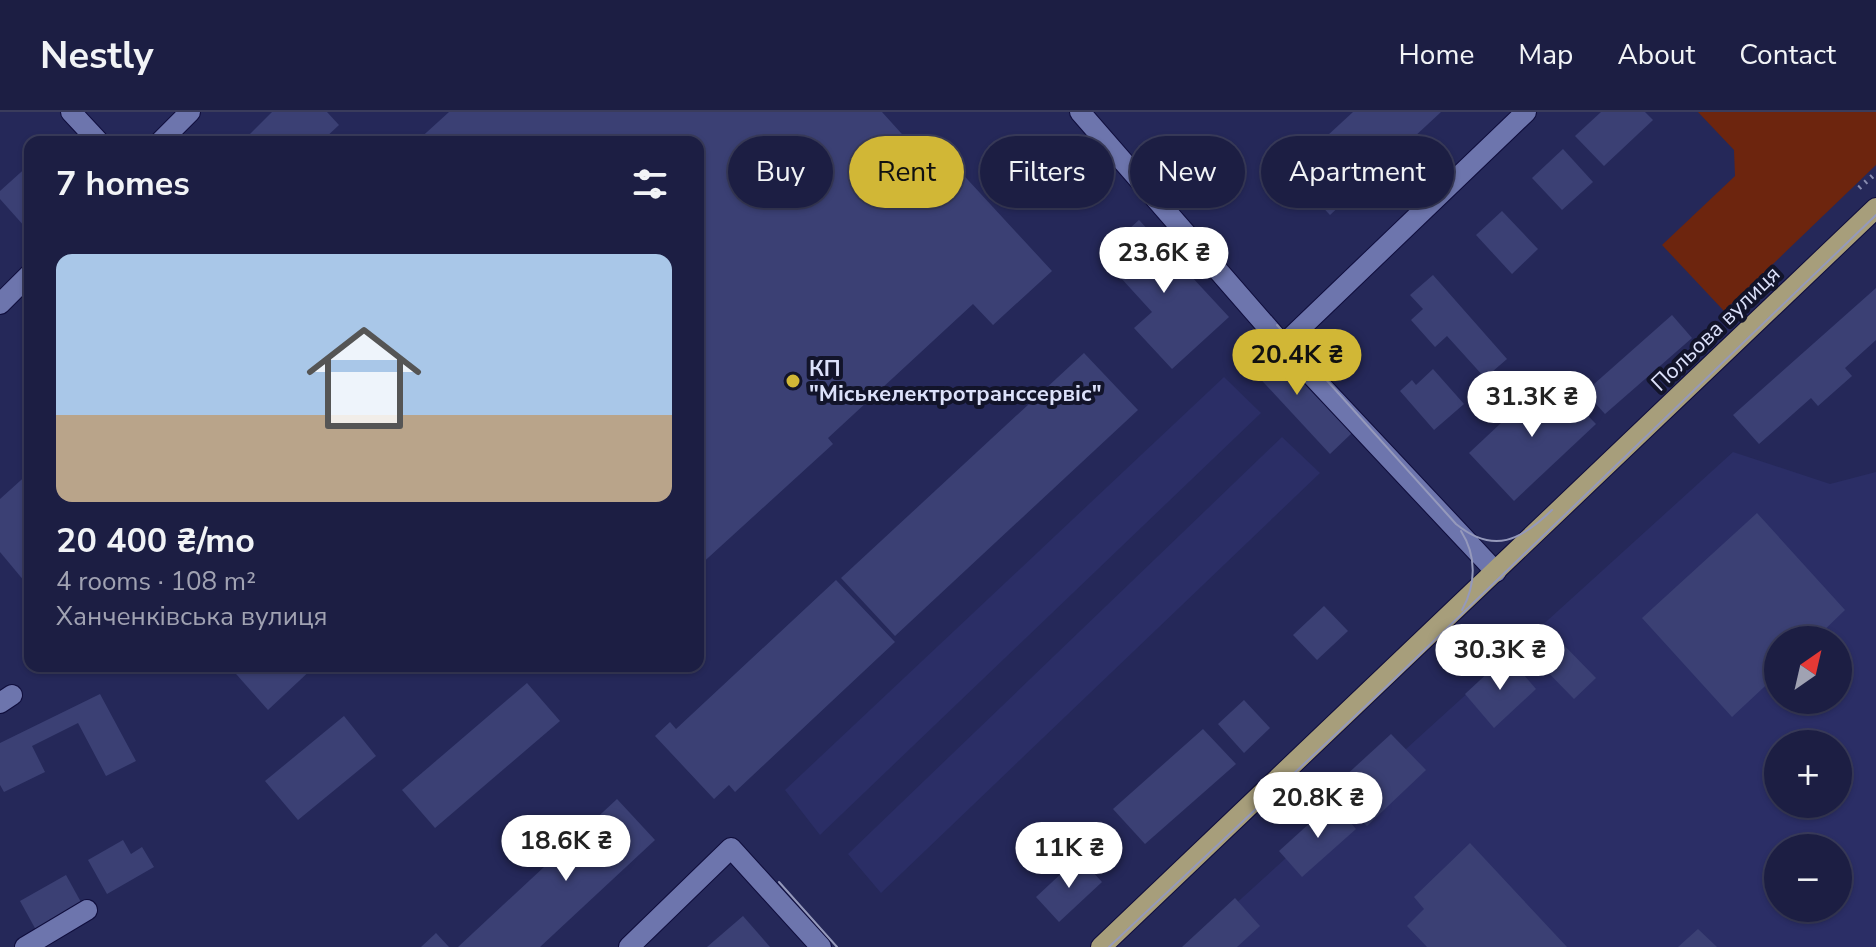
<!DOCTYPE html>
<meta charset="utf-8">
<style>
body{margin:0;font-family:"Nunito Sans",sans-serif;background:#25274a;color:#f1f3f6;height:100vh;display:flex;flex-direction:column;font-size:30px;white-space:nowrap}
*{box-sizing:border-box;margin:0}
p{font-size:26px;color:#a0a2b2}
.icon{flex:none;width:44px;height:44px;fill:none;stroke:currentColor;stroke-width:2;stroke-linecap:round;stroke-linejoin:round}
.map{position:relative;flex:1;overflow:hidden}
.details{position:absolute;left:24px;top:24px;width:680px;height:536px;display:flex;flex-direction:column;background:#1c1e43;border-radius:16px;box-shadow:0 2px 6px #0004,0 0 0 2px #3a3c5c}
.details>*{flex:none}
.banner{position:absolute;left:728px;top:24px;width:760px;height:72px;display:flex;gap:16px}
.needle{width:52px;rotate:34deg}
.controls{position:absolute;left:1764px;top:514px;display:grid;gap:16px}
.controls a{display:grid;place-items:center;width:88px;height:88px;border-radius:50%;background:#1c1e43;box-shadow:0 2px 6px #0004,0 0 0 2px #3a3c5c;font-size:40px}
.price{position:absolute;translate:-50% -68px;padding:0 18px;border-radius:28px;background:#fff;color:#222;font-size:26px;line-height:52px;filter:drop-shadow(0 2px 4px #0008)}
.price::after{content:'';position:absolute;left:50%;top:48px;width:24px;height:18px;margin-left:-12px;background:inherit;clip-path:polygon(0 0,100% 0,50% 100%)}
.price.on{background:#d1b736;color:#111}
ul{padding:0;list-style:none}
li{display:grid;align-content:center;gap:16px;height:424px;padding:0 32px}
li span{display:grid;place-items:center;height:248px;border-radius:16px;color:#555}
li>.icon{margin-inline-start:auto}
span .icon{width:144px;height:144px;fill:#fffc;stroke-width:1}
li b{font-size:34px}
h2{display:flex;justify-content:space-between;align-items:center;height:96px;padding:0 32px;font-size:34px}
.pill{padding:0 28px;border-radius:36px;background:#1c1e43;box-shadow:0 2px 6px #0004,0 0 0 2px #3a3c5c;font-size:28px;line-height:72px}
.pill.on{background:#d1b736;color:#111}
header{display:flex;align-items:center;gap:48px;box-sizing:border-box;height:112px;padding:0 40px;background:#1c1e43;border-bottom:2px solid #3a3c5c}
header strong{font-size:38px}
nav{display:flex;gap:44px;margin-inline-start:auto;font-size:28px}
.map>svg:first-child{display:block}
</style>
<header>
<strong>Nestly</strong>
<nav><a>Home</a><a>Map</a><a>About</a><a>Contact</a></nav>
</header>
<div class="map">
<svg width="1876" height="835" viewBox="0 0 1876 835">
<rect width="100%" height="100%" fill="#252859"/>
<g fill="#2b2e66" fill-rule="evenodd">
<polygon points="1224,265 1261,301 820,723 785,678"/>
<polygon points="1282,325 1320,361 881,781 848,742"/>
<path d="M 1733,340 L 1830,372 L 1876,360 L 1876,835 L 1188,835 ZM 1778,528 L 1838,528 L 1838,588 L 1778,588 ZM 1778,632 L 1838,632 L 1838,692 L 1778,692 ZM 1778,736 L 1838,736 L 1838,796 L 1778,796 Z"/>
</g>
<polygon fill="#6d250e" points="1698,0 1876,0 1876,53 1724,199 1662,133 1735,64 1734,38"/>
<g fill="#3b4074">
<polygon points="272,0 327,0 339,13 321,30 242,30"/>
<polygon points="449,0 882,0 920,42 933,30 1052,159 993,213 973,192 828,326 833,332 698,455 698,30 416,30"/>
<polygon points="1353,0 1441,0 1330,103 1289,59"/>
<polygon points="1601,0 1645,0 1653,8 1604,54 1575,24"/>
<polygon points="1563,37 1593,70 1562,98 1532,66"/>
<polygon points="30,52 30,111 25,115 0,87 0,79"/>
<polygon points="1502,99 1538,137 1512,162 1476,123"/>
<polygon points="1139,108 1229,205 1172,257 1134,216 1152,200 1100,143"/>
<polygon points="1433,163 1507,247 1485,266 1447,224 1435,235 1411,208 1423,197 1410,183"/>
<polygon points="1876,176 1876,228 1845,256 1852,264 1818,294 1811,286 1759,332 1733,303"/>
<polygon points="1672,203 1692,226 1605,302 1585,280"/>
<polygon points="1261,227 1352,321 1330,342 1241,246"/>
<polygon points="1084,241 1138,298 895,524 841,466"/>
<polygon points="1433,257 1464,292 1434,318 1400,279 1412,268 1416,273"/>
<polygon points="1550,265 1596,312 1514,389 1469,341"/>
<polygon points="30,360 30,476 0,440 0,387"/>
<polygon points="1757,401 1845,498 1814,528 1778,528 1778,562 1732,605 1642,506"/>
<polygon points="836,468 895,530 735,680 729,673 714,687 655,624 670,610 676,617"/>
<polygon points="1324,494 1348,519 1317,548 1293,523"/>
<polygon points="1555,524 1596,566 1574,587 1533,545"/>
<polygon points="1507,543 1536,577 1494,616 1465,582"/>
<polygon points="229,554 315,554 268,598"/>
<polygon points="527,571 560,609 435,716 402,678"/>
<polygon points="100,582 136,649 106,664 78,611 32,634 45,660 4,680 0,673 0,631"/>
<polygon points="1244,588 1270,616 1244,641 1218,612"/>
<polygon points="344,604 376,644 298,708 265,669"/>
<polygon points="1203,617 1236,652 1145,732 1113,697"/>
<polygon points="1391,622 1426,658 1367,714 1331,677"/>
<polygon points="617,687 655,728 540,835 458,835"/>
<polygon points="1333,690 1356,717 1302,765 1279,739"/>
<polygon points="123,728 131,742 142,735 154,755 107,782 88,748"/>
<polygon points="1470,731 1567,835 1427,835 1407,814 1424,797 1414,785"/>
<polygon points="1079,745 1102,770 1059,810 1036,785"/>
<polygon points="66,763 82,792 36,818 20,789"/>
<polygon points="1235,786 1260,814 1237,835 1182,835"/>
<polygon points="743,804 770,835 707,835"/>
<polygon points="1698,817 1717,835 1678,835"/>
<polygon points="436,821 449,835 421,835"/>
</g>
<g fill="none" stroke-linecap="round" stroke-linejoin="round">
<g stroke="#0f0d3c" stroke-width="22">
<g id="minor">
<polyline points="71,0 99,30"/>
<polyline points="1080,0 1283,233 1496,460"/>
<polyline points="160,30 190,0"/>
<polyline points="0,192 30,162"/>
<polyline points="1283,233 1526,0"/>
<polyline points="0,591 12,583"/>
<polyline points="25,835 87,798"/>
<polyline points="629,835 731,736 821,835"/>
</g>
</g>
<g stroke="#0f0d3c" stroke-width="22">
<polyline id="major" points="1101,835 1876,96"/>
</g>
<polyline stroke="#888cb0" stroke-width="5" stroke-dasharray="2 6" stroke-linecap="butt" points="1859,76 1876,61"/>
<use href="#minor" stroke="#6d75ad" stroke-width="20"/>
<use href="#major" stroke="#a79e7b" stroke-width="20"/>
<g stroke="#9599bb" stroke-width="2">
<path d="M 1277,213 L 1456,412 C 1494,443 1521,428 1552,398"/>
<path d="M 1461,419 C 1477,444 1476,473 1462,498"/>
<polyline points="779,770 837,835"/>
<polyline points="1109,835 1388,573 1876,103"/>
</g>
</g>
<circle fill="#d1b736" stroke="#12142a" stroke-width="3" cx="793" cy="269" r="8"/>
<g text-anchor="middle" stroke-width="8" stroke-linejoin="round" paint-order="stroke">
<g font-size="22" fill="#dce1fa" stroke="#12142a">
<text transform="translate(1715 216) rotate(-44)" y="8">Польова вулиця</text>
</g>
<g font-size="22" font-weight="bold" fill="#dce1fa" stroke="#12142a" text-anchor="start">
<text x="809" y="264">КП<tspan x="809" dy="25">"Міськелектротранссервіс"</tspan></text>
</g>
</g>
</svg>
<div class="controls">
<a><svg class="needle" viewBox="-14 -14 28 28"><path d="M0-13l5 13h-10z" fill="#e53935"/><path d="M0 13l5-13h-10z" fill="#a0a2b2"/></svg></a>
<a>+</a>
<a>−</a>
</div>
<b class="price" style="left:1164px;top:183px">23.6K ₴</b>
<b class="price on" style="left:1297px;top:285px">20.4K ₴</b>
<b class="price" style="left:1532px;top:327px">31.3K ₴</b>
<b class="price" style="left:1500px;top:580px">30.3K ₴</b>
<b class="price" style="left:1318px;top:728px">20.8K ₴</b>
<b class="price" style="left:566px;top:771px">18.6K ₴</b>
<b class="price" style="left:1069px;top:778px">11K ₴</b>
<div class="banner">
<a class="pill">Buy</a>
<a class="pill on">Rent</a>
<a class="pill">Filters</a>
<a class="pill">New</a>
<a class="pill">Apartment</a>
</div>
<section class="details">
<h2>7 homes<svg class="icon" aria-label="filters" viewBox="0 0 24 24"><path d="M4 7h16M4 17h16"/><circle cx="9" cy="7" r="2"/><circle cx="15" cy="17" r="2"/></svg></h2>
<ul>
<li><span style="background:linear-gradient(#a9c7e8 65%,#b9a48a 0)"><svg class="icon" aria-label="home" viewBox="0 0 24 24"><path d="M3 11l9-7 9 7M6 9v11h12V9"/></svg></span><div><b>20 400 ₴/mo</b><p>4 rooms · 108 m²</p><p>Ханченківська вулиця</p></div></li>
</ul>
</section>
</div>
